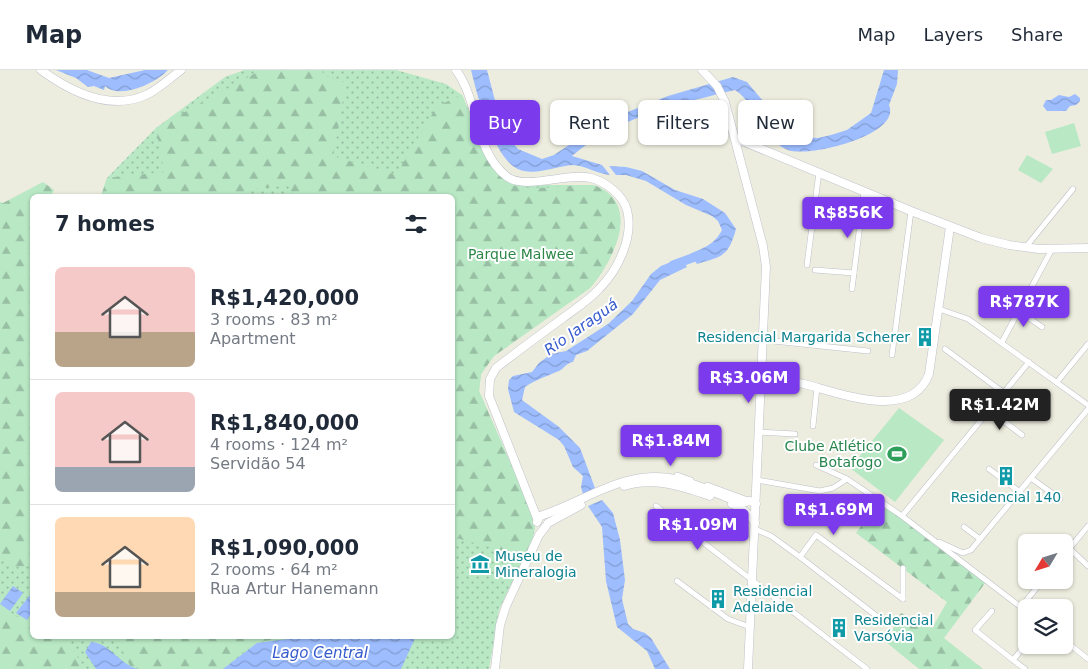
<!DOCTYPE html>
<meta charset="utf-8">
<style>
body{margin:0;font-family:"DejaVu Sans",sans-serif;background:#f6f6f7;color:#1f2937;height:100vh;display:flex;flex-direction:column;font-size:19px;white-space:nowrap}
*{box-sizing:border-box;margin:0}
p{font-size:16px;color:#747a83}
.icon{flex:none;width:28px;height:28px;fill:none;stroke:currentColor;stroke-width:2;stroke-linecap:round;stroke-linejoin:round}
.map{position:relative;flex:1;overflow:hidden}
.side{position:absolute;left:30px;top:124px;width:425px;height:445px;display:flex;flex-direction:column;background:#fff;border-radius:8px;box-shadow:0 1px 4px #0004}
.side>*{flex:none}
.top-card{position:absolute;left:470px;top:30px;width:475px;height:45px;display:flex;gap:10px}
.needle{width:32px;rotate:232deg}
.tools{position:absolute;left:1018px;top:464px;display:grid;gap:10px}
.tools a{display:grid;place-items:center;width:55px;height:55px;border-radius:8px;background:#fff;box-shadow:0 1px 4px #0004;font-size:25px}
.price{position:absolute;translate:-50% -42px;padding:0 11px;border-radius:5px;background:#7c3aed;color:#fff;font-size:16px;line-height:32px;filter:drop-shadow(0 1px 2px #0008)}
.price::after{content:'';position:absolute;left:50%;top:30px;width:15px;height:11px;margin-left:-8px;background:inherit;clip-path:polygon(0 0,100% 0,50% 100%)}
.price.on{background:#222;color:#fff}
ul{padding:0;list-style:none}
li{display:flex;align-items:center;gap:15px;height:125px;padding:0 25px}
li+li{border-top:1px solid #e0e1e3}
li span{display:grid;place-items:center;flex:none;width:140px;height:100px;border-radius:8px;color:#555}
li>.icon{margin-inline-start:auto}
span .icon{width:60px;height:60px;fill:#fffc;stroke-width:1}
li b{font-size:21px}
h2{display:flex;justify-content:space-between;align-items:center;height:60px;padding:0 25px;font-size:21px}
.pill{padding:0 18px;border-radius:8px;background:#fff;box-shadow:0 1px 4px #0004;font-size:18px;line-height:45px}
.pill.on{background:#7c3aed;color:#fff}
header{display:flex;align-items:center;gap:30px;box-sizing:border-box;height:70px;padding:0 25px;background:#fff;border-bottom:1px solid #e0e1e3}
header strong{font-size:24px}
nav{display:flex;gap:28px;margin-inline-start:auto;font-size:18px}
.map>svg:first-child{display:block}
</style>
<header>
<strong>Map</strong>
<nav><a>Map</a><a>Layers</a><a>Share</a></nav>
</header>
<div class="map">
<svg width="1088" height="599" viewBox="0 0 1088 599">
<defs>
<pattern id="green-dots" width="8" height="8" patternUnits="userSpaceOnUse" patternTransform="scale(1.25)"><rect width="8" height="8" fill="#b8e8c4"/><path d="M2 2h.1M6 6h.1" fill="none" stroke="#98bfa3" stroke-width="1.8" stroke-linecap="round"/></pattern>
<pattern id="forest-firs" width="22" height="20" patternUnits="userSpaceOnUse" patternTransform="scale(1.25)"><rect width="22" height="20" fill="#b8e8c4"/><path d="M5 1l3.5 6h-7zM16 11l3.5 6h-7z" fill="#98bfa3"/></pattern>
<pattern id="water-waves" width="16" height="10" patternUnits="userSpaceOnUse" patternTransform="scale(1.25)"><rect width="16" height="10" fill="#9dbdff"/><path d="M0 5q4-4 8 0t8 0" fill="none" stroke="#839dd2"/></pattern>
</defs>
<rect width="100%" height="100%" fill="#ededdf"/>
<path fill="url(#green-dots)" d="M 244,0 L 396,0 L 446,14 L 462,25 L 492,94 L 502,107 L 514,115 L 593,115 C 643,132 614,190 590,218 L 494,286 L 481,304 L 479,321 L 533,445 L 535,458 L 533,468 L 499,540 L 489,599 L 0,599 L 0,132 L 32,147 L 32,566 L 452,566 L 452,126 L 101,126 L 107,108 L 156,58 L 225,7 Z"/>
<g fill="url(#forest-firs)">
<path d="M 261,0 L 321,0 L 325,6 L 346,13 L 333,86 L 396,105 L 437,36 L 462,25 C 471,47 491,110 516,116 C 537,121 570,114 593,115 C 643,132 614,190 590,218 L 494,286 L 481,304 L 479,321 L 533,445 C 536,462 531,472 525,487 L 453,467 L 452,126 L 293,126 L 288,115 L 245,120 L 243,126 L 101,126 L 107,108 L 164,102 L 156,58 Z"/>
<polygon points="43,112 54,120 51,126 32,126 32,496 11,497 0,488 0,132 3,133"/>
<polygon points="879,432 986,512 944,568 983,599 919,599 886,572 901,543 932,558 947,532 856,463"/>
<polygon points="0,537 32,554 32,566 54,566 75,578 73,581 86,599 0,599"/>
<polygon points="116,566 303,566 256,572 222,599 143,599 130,596"/>
</g>
<g fill="#b8e8c4">
<polygon points="1074,53 1081,76 1052,84 1045,62"/>
<polygon points="1027,85 1053,99 1041,113 1018,100"/>
<polygon points="899,338 944,370 895,432 850,398"/>
</g>
<g fill="url(#water-waves)">
<path d="M 56,0 L 87,0 L 109,8 L 145,0 L 168,0 C 156,13 120,30 105,16 L 104,20 L 94,16 L 88,17 L 76,8 Z"/>
<path d="M 471,0 L 487,0 L 503,61 L 518,79 L 542,89 L 554,85 L 605,51 L 668,26 L 733,7 L 747,12 L 793,67 L 818,68 L 831,65 L 847,60 L 871,43 L 884,0 L 898,0 L 897,14 L 889,35 C 902,65 808,88 788,80 C 762,70 758,35 735,20 C 678,34 617,47 572,86 L 602,95 L 610,105 C 598,104 584,95 573,95 C 557,96 540,104 524,101 C 495,97 477,24 471,0 Z"/>
<polygon points="1075,24 1080,28 1080,31 1076,35 1070,36 1066,41 1047,41 1043,36 1046,30 1051,30 1059,25 1069,27"/>
<path d="M 609,96 L 626,97 L 642,101 L 675,120 L 703,129 L 725,143 L 736,159 C 728,187 723,186 697,194 L 690,184 C 705,177 714,175 722,160 L 718,151 L 712,146 L 686,135 L 646,111 L 626,105 L 616,105 Z"/>
<path d="M 681,188 L 687,197 L 660,210 L 633,244 L 587,281 L 576,285 L 573,292 C 566,293 565,298 559,301 C 547,306 535,310 525,317 L 522,330 L 559,357 L 580,378 L 595,418 L 583,424 L 581,417 L 583,406 L 573,397 L 564,376 L 559,370 L 514,342 L 508,319 L 509,310 L 513,306 L 532,302 L 539,293 L 551,284 L 566,281 L 608,254 L 632,231 L 651,204 L 661,196 Z"/>
<polygon points="602,430 613,443 620,470 625,510 622,529 628,554 633,559 645,563 651,568 670,599 655,599 647,581 617,557 606,511 602,457 588,436"/>
<polygon points="13,516 23,523 10,541 0,534"/>
<polygon points="30,525 32,527 32,542 27,550 16,543"/>
<polygon points="310,566 416,566 401,599 223,599 257,573"/>
<path d="M 91,572 C 110,573 120,595 138,599 L 96,599 L 85,582 Z"/>
</g>
<g fill="none" stroke-linecap="round" stroke-linejoin="round">
<polyline stroke="#9dbdff" stroke-width="9" points="673,195 703,184"/>
<g stroke="#bec0c8" stroke-width="6">
<g id="street">
<polyline points="1025,178 1073,119"/>
<polyline points="807,195 819,102"/>
<polyline points="815,200 854,203"/>
<polyline points="852,219 864,122"/>
<polyline points="939,239 968,249 1088,335"/>
<polyline points="1019,241 1042,257"/>
<polyline points="764,270 868,281"/>
<polyline points="1002,272 1052,179"/>
<polyline points="945,279 1004,323"/>
<polyline points="892,285 911,141"/>
<polyline points="1057,312 1088,274"/>
<polyline points="989,340 1022,365"/>
<polyline points="813,356 817,317"/>
<polyline points="759,362 795,364"/>
<polyline points="816,395 847,409"/>
<polyline points="989,399 1020,422"/>
<polyline points="677,405 691,410"/>
<polyline points="1031,408 1060,429"/>
<polyline points="757,410 820,421 833,418 847,409 902,446 1026,541"/>
<polyline points="707,415 748,430"/>
<polyline points="656,436 867,599"/>
<polyline points="902,446 1029,292"/>
<polyline points="964,457 980,469"/>
<polyline points="755,459 771,466 800,487 816,465 903,529"/>
<polyline points="939,472 963,483 971,480 1088,339"/>
<polyline points="1069,478 1088,496"/>
<polyline points="1064,485 1088,456"/>
<polyline points="800,487 883,551"/>
<polyline points="903,498 903,529"/>
<polyline points="677,511 728,549 750,557"/>
<polyline points="1021,537 1043,510"/>
<polyline points="992,541 975,560 1013,590"/>
<polyline points="1064,570 1088,589"/>
<polyline points="1025,599 1013,590 1026,574"/>
</g>
</g>
<g stroke="#bfc1ca" stroke-width="9">
<g id="secondary">
<path d="M 41,0 C 71,22 110,41 146,25 C 159,19 170,8 181,0"/>
<path d="M 456,0 C 479,31 474,80 506,106 C 524,121 567,102 591,108 C 606,112 623,125 627,140 C 634,167 618,200 599,219 C 589,230 575,239 563,248 C 541,264 518,281 496,298 L 490,309 L 489,326 L 537,448"/>
<polyline points="702,0 717,16 725,32 763,176 766,197 748,599"/>
<polyline points="735,68 911,141 981,168 1009,175 1039,179 1088,178"/>
<path d="M 762,308 C 776,310 790,311 804,314 C 840,323 911,352 929,304 L 950,157"/>
<path d="M 624,416 C 654,407 681,416 710,426"/>
<path d="M 732,434 C 741,437 751,445 755,453"/>
<path d="M 537,452 L 540,446 C 585,432 625,398 675,409 C 698,414 719,425 741,433 L 750,431 L 756,434"/>
<polyline points="548,453 581,435"/>
<polyline points="495,599 500,555 506,536 539,465 546,456"/>
</g>
</g>
<use href="#street" stroke="#fff" stroke-width="5"/>
<use href="#secondary" stroke="#fff" stroke-width="8"/>
</g>
<defs>
<g id="building-bare" transform="scale(1.5)"><path d="M-4-6H4V6H1V3H-1V6H-4ZM-2.5-4.3h1.7v1.8h-1.7ZM.8-4.3h1.7v1.8H.8ZM-2.5-1h1.7V.8h-1.7ZM.8-1h1.7V.8H.8Z" fill="#0f9aa8" stroke="#fff" stroke-width="2.5" paint-order="stroke"/></g>
<g id="stadium-bare" transform="scale(1.5)"><path d="M0-5a6.5 5 0 1 0 0 10a6.5 5 0 1 0 0-10ZM-3.5-1.8h7v3.6h-7Z" fill="#2e9e5b" stroke="#fff" stroke-width="2.5" paint-order="stroke"/></g>
<g id="museum-bare" transform="scale(1.5)"><path d="M0-6L6-3V-2H-6V-3ZM-5-1h2V3h-2ZM-1-1h2V3h-2ZM3-1h2V3H3ZM-6 4H6V6H-6Z" fill="#0f9aa8" stroke="#fff" stroke-width="2.5" paint-order="stroke"/></g>
</defs>
<g fill-rule="evenodd">
<use href="#building-bare" x="925" y="267"/>
<use href="#stadium-bare" x="897" y="384"/>
<use href="#building-bare" x="1006" y="406"/>
<use href="#museum-bare" x="480" y="494"/>
<use href="#building-bare" x="718" y="529"/>
<use href="#building-bare" x="839" y="558"/>
</g>
<g text-anchor="middle" stroke-width="4" stroke-linejoin="round" paint-order="stroke">
<g font-size="14" fill="#2c8646" stroke="#fff">
<text x="521" y="189">Parque Malwee</text>
</g>
<g font-size="14" fill="#0d838f" stroke="#fff" text-anchor="start">
<text x="910" y="272" text-anchor="end">Residencial Margarida Scherer</text>
<text x="1006" y="432" text-anchor="middle">Residencial 140</text>
<text x="495" y="491">Museu de<tspan x="495" dy="16">Mineralogia</tspan></text>
<text x="733" y="526">Residencial<tspan x="733" dy="16">Adelaide</tspan></text>
<text x="854" y="555">Residencial<tspan x="854" dy="16">Varsóvia</tspan></text>
</g>
<g font-size="14" fill="#27864d" stroke="#fff" text-anchor="end">
<text x="882" y="381">Clube Atlético<tspan x="882" dy="16">Botafogo</tspan></text>
</g>
<g font-size="15" font-style="italic" fill="#355ace" stroke="#fff">
<text transform="translate(581 257) rotate(-35)" y="5">Rio Jaraguá</text>
<text x="320" y="588">Lago Central</text>
</g>
</g>
</svg>
<div class="tools">
<a><svg class="needle" viewBox="-14 -14 28 28"><path d="M0-13l5 13h-10z" fill="#e53935"/><path d="M0 13l5-13h-10z" fill="#747a83"/></svg></a>
<a><svg class="icon" aria-label="layers" viewBox="0 0 24 24"><path d="M12 4l9 5-9 5-9-5zM3 14l9 5 9-5"/></svg></a>
</div>
<b class="price" style="left:848px;top:169px">R$856K</b>
<b class="price" style="left:1024px;top:258px">R$787K</b>
<b class="price" style="left:749px;top:334px">R$3.06M</b>
<b class="price on" style="left:1000px;top:361px">R$1.42M</b>
<b class="price" style="left:671px;top:397px">R$1.84M</b>
<b class="price" style="left:834px;top:466px">R$1.69M</b>
<b class="price" style="left:698px;top:481px">R$1.09M</b>
<div class="top-card">
<a class="pill on">Buy</a>
<a class="pill">Rent</a>
<a class="pill">Filters</a>
<a class="pill">New</a>
</div>
<section class="side">
<h2>7 homes<svg class="icon" aria-label="filters" viewBox="0 0 24 24"><path d="M4 7h16M4 17h16"/><circle cx="9" cy="7" r="2"/><circle cx="15" cy="17" r="2"/></svg></h2>
<ul>
<li><span style="background:linear-gradient(#f6c9c9 65%,#b9a48a 0)"><svg class="icon" aria-label="home" viewBox="0 0 24 24"><path d="M3 11l9-7 9 7M6 9v11h12V9"/></svg></span><div><b>R$1,420,000</b><p>3 rooms · 83 m²</p><p>Apartment</p></div></li>
<li><span style="background:linear-gradient(#f6c9c9 75%,#9aa5b1 0)"><svg class="icon" aria-label="home" viewBox="0 0 24 24"><path d="M3 11l9-7 9 7M6 9v11h12V9"/></svg></span><div><b>R$1,840,000</b><p>4 rooms · 124 m²</p><p>Servidão 54</p></div></li>
<li><span style="background:linear-gradient(#ffd9b3 75%,#b9a48a 0)"><svg class="icon" aria-label="home" viewBox="0 0 24 24"><path d="M3 11l9-7 9 7M6 9v11h12V9"/></svg></span><div><b>R$1,090,000</b><p>2 rooms · 64 m²</p><p>Rua Artur Hanemann</p></div></li>
</ul>
</section>
</div>
